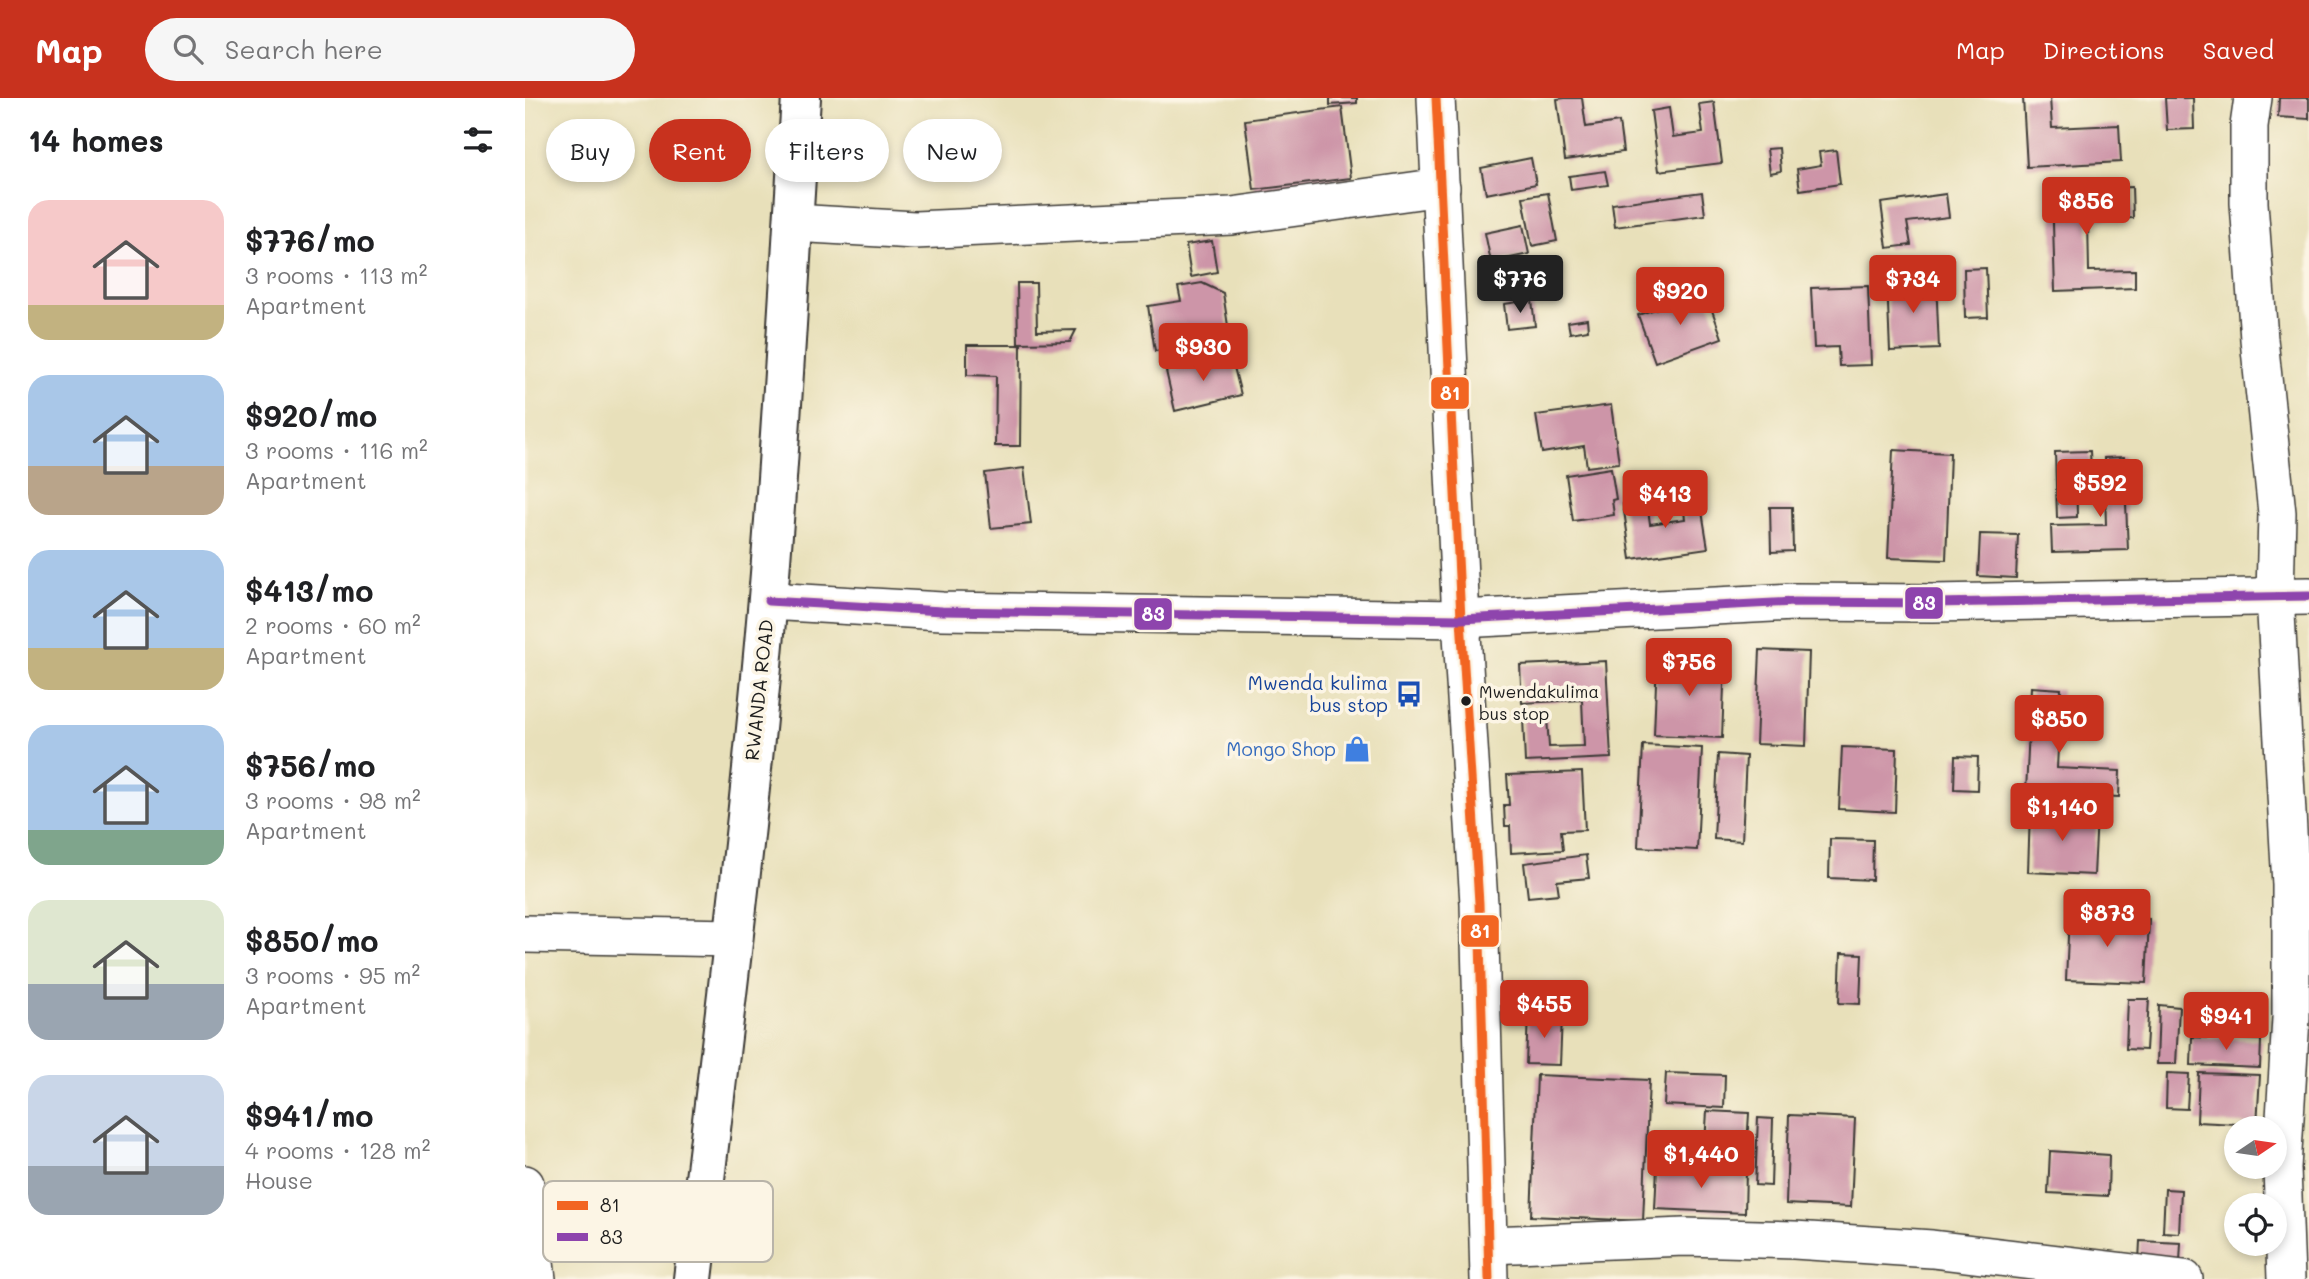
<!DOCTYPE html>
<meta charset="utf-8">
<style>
body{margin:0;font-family:Mali,sans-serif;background:#f6f6f6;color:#202124;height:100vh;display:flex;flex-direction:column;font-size:26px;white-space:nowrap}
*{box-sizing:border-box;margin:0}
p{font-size:23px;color:#757577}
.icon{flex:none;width:38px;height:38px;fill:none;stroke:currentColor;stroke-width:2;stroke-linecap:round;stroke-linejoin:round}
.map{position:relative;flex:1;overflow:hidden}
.sheet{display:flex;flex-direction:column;background:#fff;width:525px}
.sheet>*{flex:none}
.guide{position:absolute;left:21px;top:21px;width:665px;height:63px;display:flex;gap:14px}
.needle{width:46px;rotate:77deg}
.buttons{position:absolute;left:1699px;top:1018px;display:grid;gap:14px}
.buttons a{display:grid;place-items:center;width:63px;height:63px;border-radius:50%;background:#fff;box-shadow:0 4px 10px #0003;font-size:35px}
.price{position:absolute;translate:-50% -60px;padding:0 16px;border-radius:7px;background:#c8321e;color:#fff;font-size:23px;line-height:46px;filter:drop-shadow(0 2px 4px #0008)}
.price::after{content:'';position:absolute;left:50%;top:42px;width:21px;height:16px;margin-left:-10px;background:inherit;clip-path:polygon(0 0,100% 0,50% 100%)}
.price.current{background:#222;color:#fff}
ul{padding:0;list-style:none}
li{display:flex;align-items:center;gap:21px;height:175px;padding:0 28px}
li span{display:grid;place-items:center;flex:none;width:196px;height:140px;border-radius:21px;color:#555}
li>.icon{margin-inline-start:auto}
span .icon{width:84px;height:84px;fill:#fffc;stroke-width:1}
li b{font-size:30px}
h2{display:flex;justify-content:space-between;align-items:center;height:84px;padding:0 28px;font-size:30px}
.tag{padding:0 24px;border-radius:32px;background:#fff;box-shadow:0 4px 10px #0003;font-size:24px;line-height:63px}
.tag.current{background:#c8321e;color:#fff}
header{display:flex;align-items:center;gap:42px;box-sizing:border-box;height:98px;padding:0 35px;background:#c8321e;color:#fff}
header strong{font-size:33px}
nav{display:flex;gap:38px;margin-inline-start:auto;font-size:24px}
.search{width:490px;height:63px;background:#f6f6f6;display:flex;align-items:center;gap:18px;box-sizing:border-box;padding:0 24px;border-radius:38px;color:#757577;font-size:26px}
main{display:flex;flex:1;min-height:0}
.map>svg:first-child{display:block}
</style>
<header>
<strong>Map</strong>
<div class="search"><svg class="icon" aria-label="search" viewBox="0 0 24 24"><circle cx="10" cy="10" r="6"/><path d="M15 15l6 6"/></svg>Search here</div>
<nav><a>Map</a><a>Directions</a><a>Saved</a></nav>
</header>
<main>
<section class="sheet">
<h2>14 homes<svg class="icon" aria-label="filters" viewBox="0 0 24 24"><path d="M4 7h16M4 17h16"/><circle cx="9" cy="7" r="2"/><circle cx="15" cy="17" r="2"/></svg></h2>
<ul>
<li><span style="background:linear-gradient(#f6c9c9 75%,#c2b280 0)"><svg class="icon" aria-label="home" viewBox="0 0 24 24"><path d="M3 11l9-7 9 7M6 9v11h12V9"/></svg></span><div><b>$776/mo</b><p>3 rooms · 113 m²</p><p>Apartment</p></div></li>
<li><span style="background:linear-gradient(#a9c7e8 65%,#b9a48a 0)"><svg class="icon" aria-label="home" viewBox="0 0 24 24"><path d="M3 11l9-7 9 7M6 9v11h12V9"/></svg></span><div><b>$920/mo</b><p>3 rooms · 116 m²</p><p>Apartment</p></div></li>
<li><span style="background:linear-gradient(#a9c7e8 70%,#c2b280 0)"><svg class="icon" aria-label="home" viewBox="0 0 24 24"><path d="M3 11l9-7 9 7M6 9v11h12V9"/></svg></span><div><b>$413/mo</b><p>2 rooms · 60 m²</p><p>Apartment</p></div></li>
<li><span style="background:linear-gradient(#a9c7e8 75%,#7fa58c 0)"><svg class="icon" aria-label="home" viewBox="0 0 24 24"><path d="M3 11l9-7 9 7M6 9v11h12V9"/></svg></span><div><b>$756/mo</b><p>3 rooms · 98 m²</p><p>Apartment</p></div></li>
<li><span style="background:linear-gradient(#dfe7d0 60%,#9aa5b1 0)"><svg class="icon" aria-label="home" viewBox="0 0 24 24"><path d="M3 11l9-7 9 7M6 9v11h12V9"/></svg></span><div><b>$850/mo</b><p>3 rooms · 95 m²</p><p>Apartment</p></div></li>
<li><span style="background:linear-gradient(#c9d6e8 65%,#9aa5b1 0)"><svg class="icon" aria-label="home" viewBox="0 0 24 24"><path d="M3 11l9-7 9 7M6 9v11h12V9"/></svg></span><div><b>$941/mo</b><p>4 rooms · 128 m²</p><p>House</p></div></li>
</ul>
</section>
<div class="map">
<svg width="1784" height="1181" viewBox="0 0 1784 1181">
<rect width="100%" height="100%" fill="#fcf5e5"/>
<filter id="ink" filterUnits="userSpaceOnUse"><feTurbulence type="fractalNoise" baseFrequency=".0143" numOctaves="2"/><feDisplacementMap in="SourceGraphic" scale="14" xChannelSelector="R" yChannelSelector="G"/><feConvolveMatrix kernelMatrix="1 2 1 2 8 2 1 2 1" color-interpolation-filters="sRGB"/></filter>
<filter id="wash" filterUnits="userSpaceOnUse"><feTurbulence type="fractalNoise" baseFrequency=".00686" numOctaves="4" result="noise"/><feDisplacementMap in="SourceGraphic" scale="28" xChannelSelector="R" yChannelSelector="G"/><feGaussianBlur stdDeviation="1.57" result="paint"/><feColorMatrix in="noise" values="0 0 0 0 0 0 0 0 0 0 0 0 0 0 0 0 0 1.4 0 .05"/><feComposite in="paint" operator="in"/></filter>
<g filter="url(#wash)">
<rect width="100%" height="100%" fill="#e8e0ba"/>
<g id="blocks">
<g fill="#cd95a8">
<polygon points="805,0 832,0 832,5 805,7"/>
<polygon points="1040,0 1057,0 1061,29 1094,24 1098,54 1040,62 1032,1"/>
<polygon points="1498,0 1525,0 1527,30 1594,27 1596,64 1502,69"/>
<polygon points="1640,0 1668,0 1669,31 1642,32"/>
<polygon points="1754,0 1784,0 1784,21 1753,19"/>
<polygon points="1189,4 1197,65 1134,73 1126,13 1144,10 1148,39 1178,35 1174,6"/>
<polygon points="817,9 826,80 729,92 720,22"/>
<polygon points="1254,50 1256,73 1245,75 1242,51"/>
<polygon points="1311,52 1315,86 1275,92 1272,71 1296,67 1294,54"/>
<polygon points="1006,60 1011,86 961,96 956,70"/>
<polygon points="1080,73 1083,87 1046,92 1044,78"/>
<polygon points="1607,89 1608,120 1563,121 1564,173 1610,172 1610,190 1530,193 1527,92"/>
<polygon points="1177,94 1180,117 1090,129 1087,106"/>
<polygon points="1023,95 1032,143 1007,148 998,99"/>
<polygon points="1421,96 1424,119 1382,124 1386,147 1362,150 1356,105"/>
<polygon points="998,127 1004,156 966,164 960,135"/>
<polygon points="687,143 692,174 666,179 661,147"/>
<polygon points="1461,170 1463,219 1440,220 1439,171"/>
<polygon points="1411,181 1414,251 1365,253 1362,183"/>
<polygon points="492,185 511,185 512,233 551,232 545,244 493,245"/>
<polygon points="677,185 698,195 705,241 630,253 623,208 656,203 653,189"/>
<polygon points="1343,188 1346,267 1314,268 1313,249 1289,250 1286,190"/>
<polygon points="1180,193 1197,240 1130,264 1113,217"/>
<polygon points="1007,202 1010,228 982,231 979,206"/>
<polygon points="1062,221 1063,232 1045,235 1043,224"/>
<polygon points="442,247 496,247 495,348 470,348 471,278 442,277"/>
<polygon points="706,257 716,297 650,313 641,273"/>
<polygon points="1086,307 1094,365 1062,369 1059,348 1017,355 1011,317"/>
<polygon points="1368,352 1425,355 1421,462 1363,460"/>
<polygon points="1565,353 1566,372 1551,372 1552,419 1532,420 1530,354"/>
<polygon points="1599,359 1603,452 1527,454 1526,428 1581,427 1579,360"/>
<polygon points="499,370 506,426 466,430 460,375"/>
<polygon points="1086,370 1091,401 1087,402 1089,417 1048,423 1041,377"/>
<polygon points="1174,395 1183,450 1106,461 1098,406 1122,403 1125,426 1160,421 1157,398"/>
<polygon points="1245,409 1267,409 1268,453 1246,454"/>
<polygon points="1455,436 1493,437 1491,480 1453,478"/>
<polygon points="1235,552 1284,554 1281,648 1231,646"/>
<polygon points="1132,559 1200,562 1197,640 1129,637"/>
<polygon points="1081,563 1086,660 1000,664 998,620 1022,619 1024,649 1059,648 1057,602 997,605 995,567"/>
<polygon points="1506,589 1536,591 1532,670 1595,673 1594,699 1501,694"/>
<polygon points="1118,647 1177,650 1172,752 1113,749"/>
<polygon points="1317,649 1372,651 1370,714 1314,711"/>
<polygon points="1193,656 1221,658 1217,743 1189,741"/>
<polygon points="1430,658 1453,659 1452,692 1429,691"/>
<polygon points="1057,674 1060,732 1036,733 1038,752 986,755 985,728 980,728 979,707 984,707 982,677"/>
<polygon points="1505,714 1572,717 1569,777 1503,774"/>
<polygon points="1305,741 1348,742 1347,782 1304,780"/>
<polygon points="1061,757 1064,780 1032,783 1034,796 1003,799 999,765"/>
<polygon points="1544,817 1624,821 1621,885 1541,882"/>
<polygon points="1316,855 1337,856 1335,906 1314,905"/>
<polygon points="1679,899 1725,901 1723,931 1678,929"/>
<polygon points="1603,901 1624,901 1621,952 1601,951"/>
<polygon points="1634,907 1654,909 1651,966 1632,966"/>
<polygon points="1003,916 1037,918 1035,967 1001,966"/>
<polygon points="1667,939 1736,942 1735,970 1666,967"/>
<polygon points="1141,975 1200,977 1199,1010 1139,1007"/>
<polygon points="1642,975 1664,976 1662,1011 1641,1010"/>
<polygon points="1674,975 1735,977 1732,1027 1672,1024"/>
<polygon points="1012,977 1124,982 1118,1123 1006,1118"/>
<polygon points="1182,1013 1224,1015 1222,1048 1180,1046"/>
<polygon points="1264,1017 1330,1020 1326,1109 1261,1106"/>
<polygon points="1233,1020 1248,1021 1246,1088 1230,1087"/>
<polygon points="1525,1053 1584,1057 1583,1098 1523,1095"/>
<polygon points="1132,1069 1221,1073 1220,1115 1130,1111"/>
<polygon points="1640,1091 1656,1092 1654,1135 1638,1134"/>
<polygon points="1615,1143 1656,1145 1655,1164 1614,1163"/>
</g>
</g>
</g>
<g filter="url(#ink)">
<use href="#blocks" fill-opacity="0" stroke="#3b3934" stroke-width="2"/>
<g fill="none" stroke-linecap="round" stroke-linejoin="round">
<g stroke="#3b3934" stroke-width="40">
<g id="minor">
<polyline points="911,0 936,521 954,805 964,1181"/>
<polyline points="1728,0 1724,28 1724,105 1734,241 1752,415 1750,498 1766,787 1766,920 1757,1070 1761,1181"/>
<polyline points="268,125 390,132 707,118 916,89"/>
<polyline points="243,503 417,513 936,521 1269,504 1408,505 1784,498"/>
<polyline points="0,836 209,840"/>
<polyline points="0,1086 12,1181"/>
<polyline points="964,1147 1159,1139 1269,1142 1407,1151 1659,1181"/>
</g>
</g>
<g stroke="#3b3934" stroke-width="42">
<path id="highway" d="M 168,1181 C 195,954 224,727 243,500 C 257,333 265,167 276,0"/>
</g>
<use href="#minor" stroke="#fff" stroke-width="37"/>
<use href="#highway" stroke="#fff" stroke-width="38"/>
<g stroke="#fcf5e5" stroke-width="14">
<polyline id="bus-1" points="911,0 936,521 954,805 964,1181"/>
</g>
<g stroke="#fcf5e5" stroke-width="14">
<polyline id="bus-2" points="243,503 417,513 936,521 1269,504 1408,505 1784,498"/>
</g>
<use href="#bus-1" stroke="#f26522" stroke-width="9"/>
<use href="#bus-2" stroke="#8e44ad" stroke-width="9"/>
</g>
</g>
<defs>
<g id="bus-bare" transform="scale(2.1)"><path d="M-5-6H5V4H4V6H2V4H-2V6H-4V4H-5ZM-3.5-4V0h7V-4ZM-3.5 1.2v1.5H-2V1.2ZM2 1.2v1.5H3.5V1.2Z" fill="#1a4fb4" stroke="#fcf5e5" stroke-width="2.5" paint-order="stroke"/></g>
<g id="shop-bare" transform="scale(2.1)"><path d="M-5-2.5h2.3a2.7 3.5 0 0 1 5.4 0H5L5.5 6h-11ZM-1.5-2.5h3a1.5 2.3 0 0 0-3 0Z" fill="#3f7fe0" stroke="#fcf5e5" stroke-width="2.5" paint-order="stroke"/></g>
</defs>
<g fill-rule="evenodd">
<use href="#bus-bare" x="884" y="596"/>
<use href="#shop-bare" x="832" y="651"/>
</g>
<circle fill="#1c1c1c" stroke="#fcf5e5" stroke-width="2.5" cx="941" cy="603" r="6"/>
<g text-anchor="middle" stroke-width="7" stroke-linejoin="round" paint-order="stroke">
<g font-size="17" fill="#1c1c1c" stroke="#fcf5e5" text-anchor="start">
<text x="954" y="600">Mwendakulima<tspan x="954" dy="22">bus stop</tspan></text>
</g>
<g font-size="19" fill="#164399" stroke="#fcf5e5" text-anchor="end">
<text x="863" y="592">Mwenda kulima<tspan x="863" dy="22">bus stop</tspan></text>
</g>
<g font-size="19" fill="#1c1c1c" stroke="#fcf5e5">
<text transform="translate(234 592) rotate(-84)" y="7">RWANDA ROAD</text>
</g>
<g font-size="19" fill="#366cbe" stroke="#fcf5e5" text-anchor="end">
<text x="811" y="658">Mongo Shop</text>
</g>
</g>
<rect x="18" y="1083" width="230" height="81" rx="10" fill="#fcf5e5" stroke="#b9b4a9" stroke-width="2"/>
<rect x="32" y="1103" width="31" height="9" fill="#f26522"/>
<rect x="32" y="1135" width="31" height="8" fill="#8e44ad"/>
<g font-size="19" fill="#1c1c1c">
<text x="75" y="1114">81</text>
<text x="75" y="1146">83</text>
</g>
<g stroke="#fcf5e5" stroke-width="2.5">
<rect x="905" y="278" width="40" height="34" rx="7" fill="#f26522"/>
<rect x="1379" y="488" width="40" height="34" rx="7" fill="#8e44ad"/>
<rect x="608" y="499" width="40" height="34" rx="7" fill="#8e44ad"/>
<rect x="935" y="816" width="40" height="34" rx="7" fill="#f26522"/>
</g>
<g font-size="19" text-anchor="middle" font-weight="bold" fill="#fff">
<text x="925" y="302">81</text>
<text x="1399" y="512">83</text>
<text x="628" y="523">83</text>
<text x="955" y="840">81</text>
</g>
</svg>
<div class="buttons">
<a><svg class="needle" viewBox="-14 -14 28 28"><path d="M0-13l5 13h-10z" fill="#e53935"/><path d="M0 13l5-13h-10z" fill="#757577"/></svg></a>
<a><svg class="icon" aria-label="locate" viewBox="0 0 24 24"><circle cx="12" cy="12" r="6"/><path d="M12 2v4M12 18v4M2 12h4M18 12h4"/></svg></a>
</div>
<b class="price" style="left:1561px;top:139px">$856</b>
<b class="price current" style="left:995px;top:217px">$776</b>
<b class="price" style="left:1388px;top:217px">$734</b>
<b class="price" style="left:1155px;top:229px">$920</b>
<b class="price" style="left:678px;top:285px">$930</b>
<b class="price" style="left:1575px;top:421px">$592</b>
<b class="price" style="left:1140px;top:432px">$413</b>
<b class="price" style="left:1164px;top:600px">$756</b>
<b class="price" style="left:1534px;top:657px">$850</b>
<b class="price" style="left:1537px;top:745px">$1,140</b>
<b class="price" style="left:1582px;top:851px">$873</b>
<b class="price" style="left:1019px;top:942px">$455</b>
<b class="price" style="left:1701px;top:954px">$941</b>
<b class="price" style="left:1176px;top:1092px">$1,440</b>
<div class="guide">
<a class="tag">Buy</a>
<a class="tag current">Rent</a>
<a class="tag">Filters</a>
<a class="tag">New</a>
</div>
</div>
</main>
